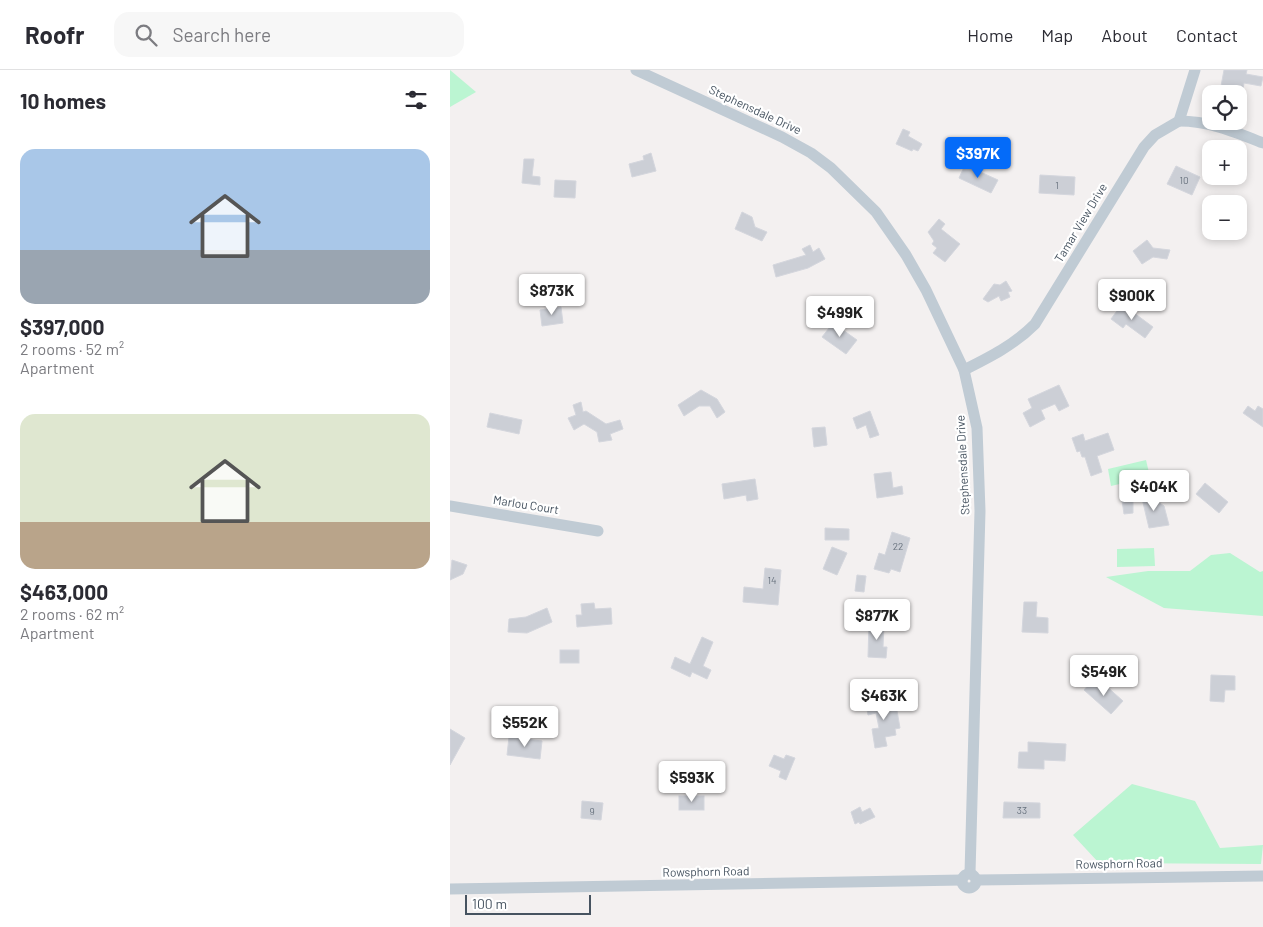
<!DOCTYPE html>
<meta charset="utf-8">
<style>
body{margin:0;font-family:Barlow,sans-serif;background:#f7f7f7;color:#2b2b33;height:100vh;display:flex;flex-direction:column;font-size:19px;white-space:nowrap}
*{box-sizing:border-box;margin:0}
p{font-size:16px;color:#7c7c81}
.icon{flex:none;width:28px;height:28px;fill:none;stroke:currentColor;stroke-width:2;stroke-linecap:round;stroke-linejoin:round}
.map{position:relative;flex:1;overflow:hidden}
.drawer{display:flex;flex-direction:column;background:#fff;width:450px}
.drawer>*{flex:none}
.tools{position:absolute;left:752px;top:15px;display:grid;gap:10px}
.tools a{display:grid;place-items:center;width:45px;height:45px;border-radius:10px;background:#fff;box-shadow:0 2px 8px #0003;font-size:25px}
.scale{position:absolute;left:15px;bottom:12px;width:126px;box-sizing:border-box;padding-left:5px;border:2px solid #465360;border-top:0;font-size:14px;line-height:18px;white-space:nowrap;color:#465360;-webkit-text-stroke:4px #fff;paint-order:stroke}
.price{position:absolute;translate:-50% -42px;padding:0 11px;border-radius:5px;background:#fff;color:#222;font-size:16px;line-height:32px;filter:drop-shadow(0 1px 2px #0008)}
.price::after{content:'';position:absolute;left:50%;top:30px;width:15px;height:11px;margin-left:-8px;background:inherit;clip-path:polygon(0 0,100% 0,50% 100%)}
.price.on{background:#046bf9;color:#fff}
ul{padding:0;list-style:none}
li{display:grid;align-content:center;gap:10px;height:265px;padding:0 20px}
li span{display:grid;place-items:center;height:155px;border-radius:15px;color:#555}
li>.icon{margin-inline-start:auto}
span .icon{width:90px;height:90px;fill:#fffc;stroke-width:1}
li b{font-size:21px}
h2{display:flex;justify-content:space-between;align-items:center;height:60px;padding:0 20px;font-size:21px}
header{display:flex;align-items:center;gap:30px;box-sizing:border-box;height:70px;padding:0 25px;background:#fff;border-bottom:1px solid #e1e1e2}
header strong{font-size:24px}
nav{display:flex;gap:28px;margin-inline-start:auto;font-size:18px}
.search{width:350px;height:45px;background:#f7f7f7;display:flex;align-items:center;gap:12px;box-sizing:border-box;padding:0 18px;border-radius:15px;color:#7c7c81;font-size:19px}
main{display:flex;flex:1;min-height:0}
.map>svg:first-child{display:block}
</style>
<header>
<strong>Roofr</strong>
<div class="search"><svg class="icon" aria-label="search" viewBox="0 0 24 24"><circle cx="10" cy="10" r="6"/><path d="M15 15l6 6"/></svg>Search here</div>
<nav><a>Home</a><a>Map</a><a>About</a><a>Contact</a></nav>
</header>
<main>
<section class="drawer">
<h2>10 homes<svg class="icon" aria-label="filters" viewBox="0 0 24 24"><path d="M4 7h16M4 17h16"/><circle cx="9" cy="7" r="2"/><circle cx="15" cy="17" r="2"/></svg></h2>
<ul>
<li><span style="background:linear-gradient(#a9c7e8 65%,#9aa5b1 0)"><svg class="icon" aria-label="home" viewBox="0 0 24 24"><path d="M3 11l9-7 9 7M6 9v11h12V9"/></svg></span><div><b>$397,000</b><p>2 rooms · 52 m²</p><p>Apartment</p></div></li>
<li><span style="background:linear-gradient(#dfe7d0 70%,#b9a48a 0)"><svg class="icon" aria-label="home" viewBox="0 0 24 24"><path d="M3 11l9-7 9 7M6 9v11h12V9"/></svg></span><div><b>$463,000</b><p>2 rooms · 62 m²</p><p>Apartment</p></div></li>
</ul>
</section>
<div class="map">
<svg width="813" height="857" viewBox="0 0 813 857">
<rect width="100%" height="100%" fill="#f3f0f0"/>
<g fill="#bbf5d2">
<polygon points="0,0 26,22 0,37"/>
<polygon points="696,390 700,407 661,416 658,399"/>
<polygon points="704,478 705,496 667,497 667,479"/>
<polygon points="780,483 810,502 813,501 813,546 714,538 656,507 698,501 740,501 761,485"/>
<polygon points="682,714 745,731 770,778 813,775 811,794 649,793 623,765"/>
</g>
<g fill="#cccfd6" stroke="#d4d6dd">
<polygon points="774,0 797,0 796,4 813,7 811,16 794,13 792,25 781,23 782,18 771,16"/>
<polygon points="453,59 460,62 458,66 472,74 468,81 463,79 462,81 446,74"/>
<polygon points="201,83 206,101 182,107 179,94 194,90 193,86"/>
<polygon points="74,89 84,89 82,106 90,107 90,115 72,113"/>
<polygon points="515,95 548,110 541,123 509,108"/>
<polygon points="726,96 750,107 742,125 717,114"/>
<polygon points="590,105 625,107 624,125 589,123"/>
<polygon points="105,110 126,111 125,128 104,127"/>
<polygon points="292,142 302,147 305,157 317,162 312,171 285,159"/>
<polygon points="489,149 495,154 491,159 510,174 495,192 483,183 487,178 482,174 484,171 478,162"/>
<polygon points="697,170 703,178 720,180 717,189 703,187 692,194 683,181"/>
<polygon points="360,175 363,182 369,178 375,189 358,198 326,207 323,195 356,185 352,179"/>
<polygon points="556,211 562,221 558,222 560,227 551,231 549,226 538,232 533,229 544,214 550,215"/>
<polygon points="672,234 703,257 695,268 676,254 673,258 661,249"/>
<polygon points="111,237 113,253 92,256 90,240"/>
<polygon points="383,253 407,270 396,284 372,267"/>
<polygon points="609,315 619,336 609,341 605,334 591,340 595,349 580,357 573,343 582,338 578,329"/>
<polygon points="251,320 267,329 275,342 267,348 260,336 249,336 234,346 228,335"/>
<polygon points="131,332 133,342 136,341 156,354 170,350 173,359 160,364 162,370 149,372 147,362 134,354 124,360 118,348 126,345 123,335"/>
<polygon points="798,336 805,341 808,336 813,339 813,357 793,343"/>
<polygon points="420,341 429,365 420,368 416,355 407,359 403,348"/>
<polygon points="40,343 72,350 69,364 37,357"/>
<polygon points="375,357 377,375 364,377 362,358"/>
<polygon points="658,363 664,380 647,386 652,402 641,406 635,387 632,387 630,381 627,382 622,368 633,364 635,371"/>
<polygon points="441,402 443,418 452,416 453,424 427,428 424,404"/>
<polygon points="305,409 308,429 297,431 296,425 274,429 272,414"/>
<polygon points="755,413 778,432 769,443 746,424"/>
<polygon points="690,420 714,436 719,455 699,458"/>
<polygon points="683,421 683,443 674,444 671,424"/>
<polygon points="375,458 399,459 399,470 375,470"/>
<polygon points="442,462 460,468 450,502 441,499 439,503 424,499 429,483 435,485"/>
<polygon points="382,477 397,483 387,505 373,499"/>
<polygon points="2,490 17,495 13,504 0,510"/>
<polygon points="315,498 331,500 328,535 293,532 294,517 313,519"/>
<polygon points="407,505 416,506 414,522 405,521"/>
<polygon points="574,532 587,532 586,547 598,548 598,563 572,562"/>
<polygon points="144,533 145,539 161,538 162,554 127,557 126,545 132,545 131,534"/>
<polygon points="97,538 102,552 77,563 58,562 59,549 76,547"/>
<polygon points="419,553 434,554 433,577 437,577 436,588 418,587"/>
<polygon points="252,567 263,572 253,596 261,600 257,609 242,602 240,607 221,598 225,587 240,594"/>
<rect x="110" y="580" width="19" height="13"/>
<polygon points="761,605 785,606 785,620 775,620 774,632 760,631"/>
<polygon points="641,612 651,620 655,615 673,631 661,644 634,620"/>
<polygon points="445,629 450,658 445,659 446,665 435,667 437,676 425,678 422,659 429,658 426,643 418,645 416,634"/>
<polygon points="0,659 15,668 0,695"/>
<polygon points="59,667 92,671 90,689 57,685"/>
<polygon points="578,672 616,674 615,691 594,690 594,699 568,698 569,682 578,682"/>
<polygon points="324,685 334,689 336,685 345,688 336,710 329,707 331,701 319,696"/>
<rect x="229" y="726" width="25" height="14"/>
<polygon points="132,731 153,733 151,750 131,748"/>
<polygon points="554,732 590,733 590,748 553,748"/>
<polygon points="410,737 412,742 420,738 425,747 410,754 409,752 405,754 401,742"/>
</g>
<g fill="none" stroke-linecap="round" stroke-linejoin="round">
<g stroke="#c0cbd4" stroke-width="11">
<polyline points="186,0 332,67 361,83 381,98 426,142 456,185 476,220 514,300 527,358 530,441 520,803"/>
<path d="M 729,51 C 759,51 785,62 813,73"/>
<path d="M 514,300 C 540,287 564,275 585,254 L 694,77 L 705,65 L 729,51 L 745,0"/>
<polyline points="0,436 148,461"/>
<circle cx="519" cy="811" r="7"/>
<polyline points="527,810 813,806"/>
<polyline points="0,819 512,810"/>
</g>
</g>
<g text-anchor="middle" stroke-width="4.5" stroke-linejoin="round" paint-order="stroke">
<g font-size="10" fill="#68727e">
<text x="734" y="114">10</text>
<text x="607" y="119">1</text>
<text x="448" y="480">22</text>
<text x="322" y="514">14</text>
<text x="572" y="744">33</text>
<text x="142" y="745">9</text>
</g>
<g font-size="12" fill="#465360" stroke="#fff">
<text transform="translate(305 40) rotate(25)" y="4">Stephensdale Drive</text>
<text transform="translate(631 153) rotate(-59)" y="4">Tamar View Drive</text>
<text transform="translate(513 395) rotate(-93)" y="4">Stephensdale Drive</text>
<text transform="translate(76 435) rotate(9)" y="4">Marlou Court</text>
<text transform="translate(669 794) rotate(-1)" y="4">Rowsphorn Road</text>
<text transform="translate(256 802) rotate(-1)" y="4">Rowsphorn Road</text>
</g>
</g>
</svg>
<div class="tools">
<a><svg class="icon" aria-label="locate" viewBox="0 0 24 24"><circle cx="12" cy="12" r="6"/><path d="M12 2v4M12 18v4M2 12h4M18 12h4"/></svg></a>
<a>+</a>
<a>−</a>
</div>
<div class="scale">100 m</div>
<b class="price on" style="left:528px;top:109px">$397K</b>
<b class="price" style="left:102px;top:246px">$873K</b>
<b class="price" style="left:682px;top:251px">$900K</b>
<b class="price" style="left:390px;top:268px">$499K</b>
<b class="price" style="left:704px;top:442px">$404K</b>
<b class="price" style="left:427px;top:571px">$877K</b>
<b class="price" style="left:654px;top:627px">$549K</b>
<b class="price" style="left:434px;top:651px">$463K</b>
<b class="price" style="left:75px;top:678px">$552K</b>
<b class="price" style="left:242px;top:733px">$593K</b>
</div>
</main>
